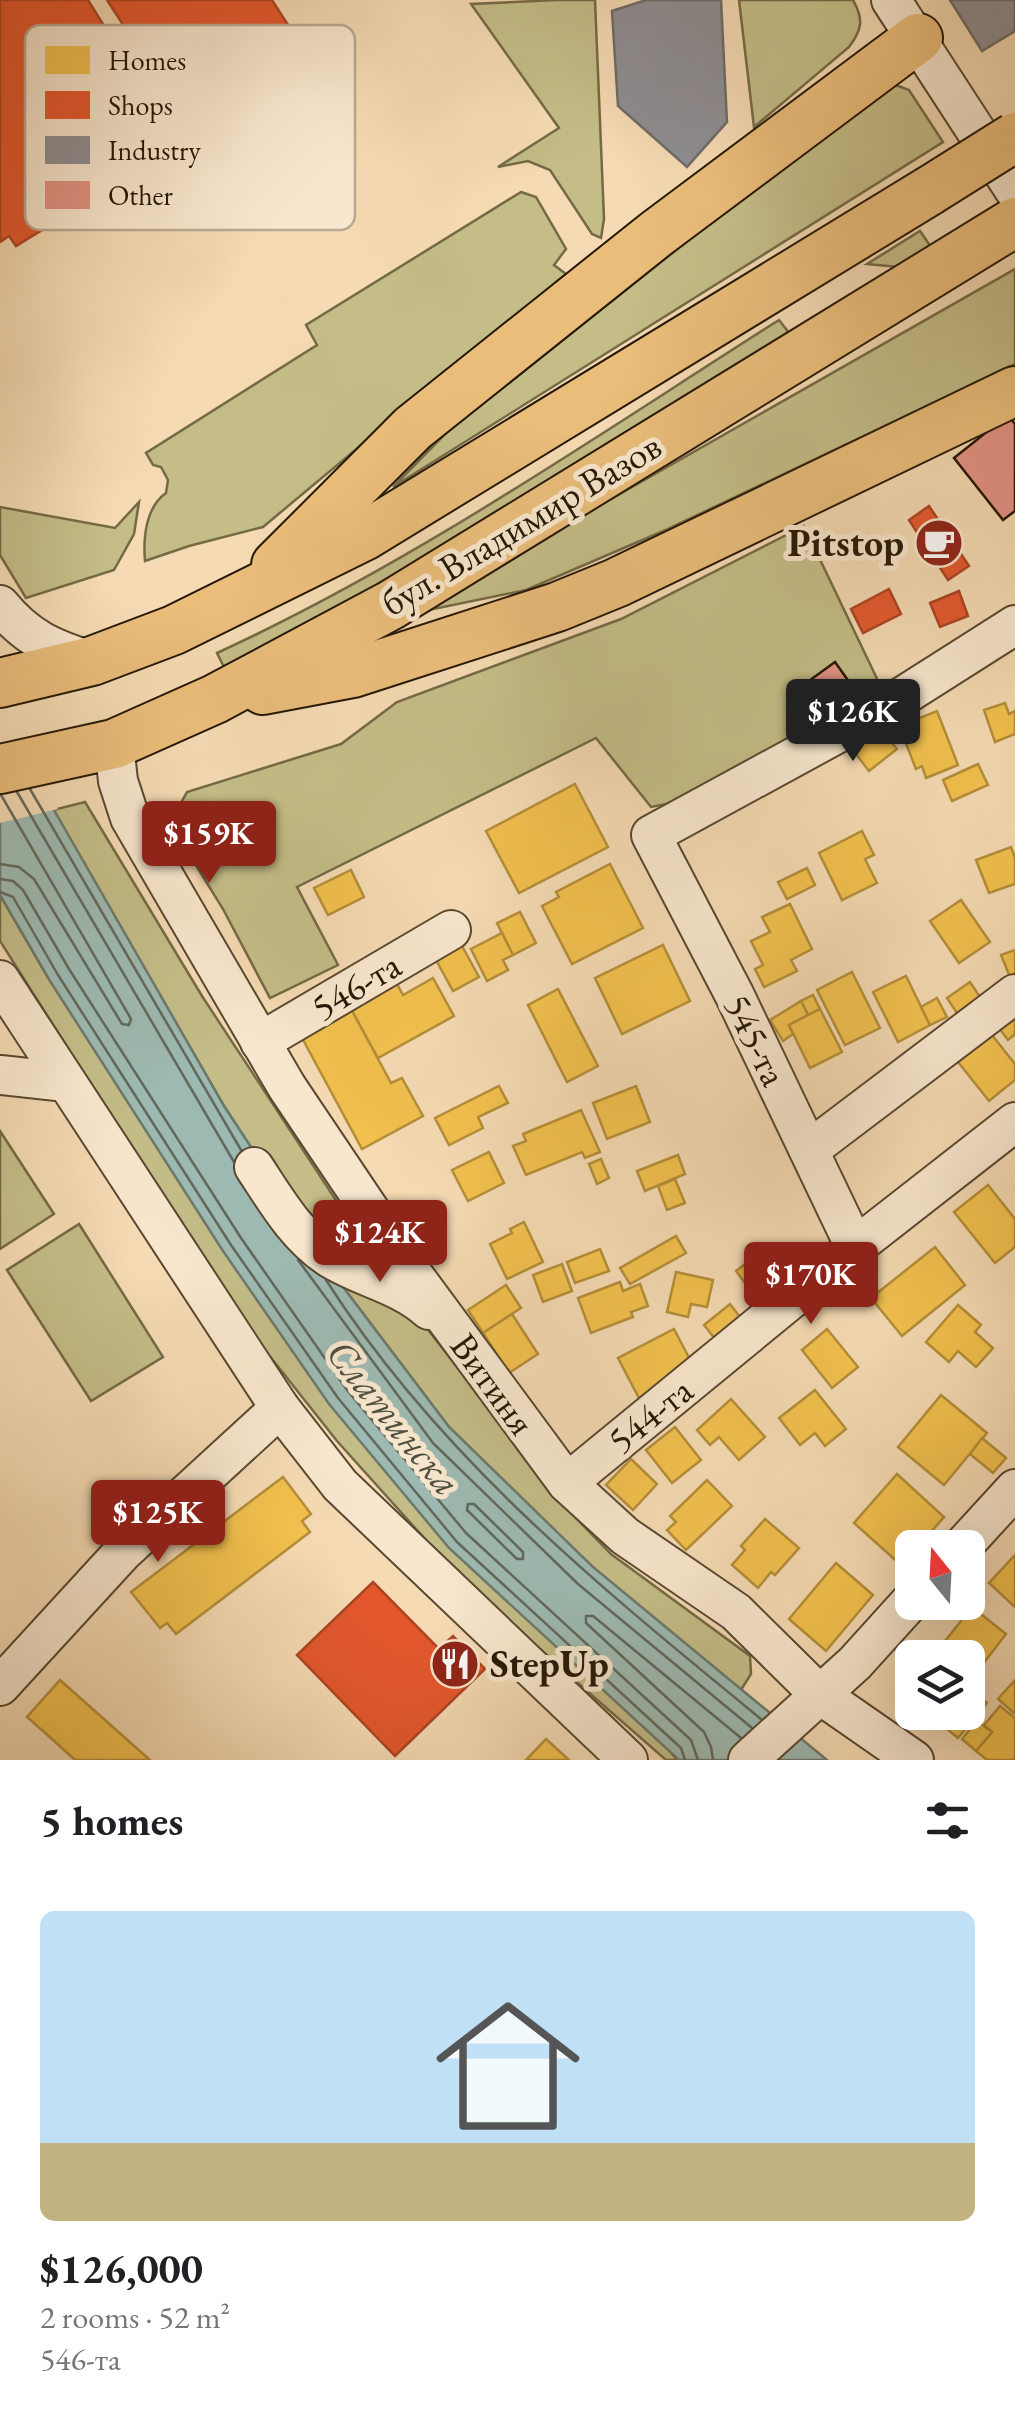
<!DOCTYPE html>
<meta charset="utf-8">
<style>
body{margin:0;font-family:"EB Garamond",serif;background:#f6f6f6;color:#202124;height:100vh;display:flex;flex-direction:column;font-size:38px;white-space:nowrap}
*{box-sizing:border-box;margin:0}
p{font-size:32px;color:#757577}
.icon{flex:none;width:55px;height:55px;fill:none;stroke:currentColor;stroke-width:2;stroke-linecap:round;stroke-linejoin:round}
.map{position:relative;height:1760px;overflow:hidden}
.panel{display:flex;flex-direction:column;background:#fff;flex:1}
.panel>*{flex:none}
.needle{width:65px;rotate:342deg}
.fabs{position:absolute;left:895px;top:1530px;display:grid;gap:20px}
.fabs a{display:grid;place-items:center;width:90px;height:90px;border-radius:15px;background:#fff;box-shadow:0 10px 40px #0002;font-size:50px}
.price{position:absolute;translate:-50% -85px;padding:0 22px;border-radius:10px;background:#8f2418;color:#fff;font-size:32px;line-height:65px;filter:drop-shadow(0 2px 5px #0008)}
.price::after{content:'';position:absolute;left:50%;top:60px;width:30px;height:22px;margin-left:-15px;background:inherit;clip-path:polygon(0 0,100% 0,50% 100%)}
.price.on{background:#222;color:#fff}
ul{padding:0;list-style:none}
li{display:grid;align-content:center;gap:20px;height:530px;padding:0 40px}
li+li{border-top:2px solid #e0e0e0}
li span{display:grid;place-items:center;height:310px;border-radius:15px;color:#555}
li>.icon{margin-inline-start:auto}
span .icon{width:180px;height:180px;fill:#fffc;stroke-width:1}
li b{font-size:42px}
h2{display:flex;justify-content:space-between;align-items:center;height:120px;padding:0 40px;font-size:42px}
.map>svg:first-child{display:block}
</style>
<div class="map">
<svg width="1015" height="1760" viewBox="0 0 1015 1760">
<rect width="100%" height="100%" fill="#f5dab3"/>
<filter id="stains"><feTurbulence type="fractalNoise" baseFrequency=".002" numOctaves="4"/><feColorMatrix values="0 0 0 0 .2 0 0 0 0 .09 0 0 0 0 .02 0 0 0 .5 -.17"/></filter>
<radialGradient id="worn" r=".72"><stop offset=".6" stop-color="#630" stop-opacity="0"/><stop offset="1" stop-color="#630" stop-opacity=".3"/></radialGradient>
<g fill="#c4bd87" stroke="#746a46" stroke-width="2.5">
<polygon points="557,0 595,0 604,219 601,238 592,234 550,170 528,161 498,167 559,128 471,4"/>
<path d="M 739,0 L 853,0 C 864,19 862,30 849,47 L 754,127 Z"/>
<polygon points="893,84 909,90 943,142 393,487 446,433 880,88"/>
<path d="M 521,192 L 536,197 L 566,249 L 554,265 L 566,274 L 263,527 L 189,546 L 145,561 C 143,537 146,507 166,493 L 168,480 L 161,467 L 153,465 L 146,453 L 317,345 L 306,325 Z"/>
<polygon points="920,231 931,247 899,267 867,264"/>
<polygon points="1015,269 1015,364 668,529 526,590 409,614"/>
<path d="M 779,320 L 793,338 L 479,534 L 226,671 L 217,653 C 415,562 596,436 779,320 Z"/>
<polygon points="139,502 134,534 114,570 26,598 0,555 0,507 115,528"/>
<polygon points="804,526 881,687 693,799 651,807 596,738 297,887 338,965 270,998 223,909 170,823 187,792 341,744 397,702 621,619"/>
<polygon points="85,802 202,996 383,1272 311,1239 224,1106 53,810"/>
<polygon points="0,895 50,981 677,1760 666,1760 547,1656 434,1549 337,1441 234,1311 0,941"/>
<polygon points="0,1131 54,1214 0,1249"/>
<polygon points="79,1224 163,1357 91,1401 7,1270"/>
<polygon points="340,1283 418,1317 576,1518 611,1554 750,1656 751,1674 741,1690 592,1567 449,1427"/>
</g>
<polygon fill="#9dbab2" stroke="#6d796d" stroke-width="2.5" points="0,716 224,1106 340,1283 449,1427 593,1567 827,1760 679,1760 449,1548 329,1404 223,1251 50,981 0,895"/>
<polygon fill="#f5dab3" points="0,711 4,714 58,809 0,823"/>
<g fill="#f2c14e" stroke="#b48e38" stroke-width="2.5">
<polygon points="1005,703 1009,714 1015,711 1015,734 995,742 984,710"/>
<polygon points="937,711 958,765 926,778 922,766 916,769 899,726"/>
<polygon points="877,724 897,749 869,771 849,745"/>
<polygon points="978,764 988,785 952,801 943,780"/>
<polygon points="575,784 608,847 519,893 486,831"/>
<polygon points="862,831 874,855 865,859 877,883 842,900 819,853"/>
<polygon points="1011,847 1015,858 1015,884 989,893 976,860"/>
<polygon points="610,864 643,928 572,964 542,906 559,897 556,892"/>
<polygon points="807,868 815,885 787,899 778,882"/>
<polygon points="351,870 364,897 328,915 314,888"/>
<polygon points="961,900 990,942 959,963 930,921"/>
<polygon points="790,904 812,949 791,960 797,971 764,987 755,969 763,965 751,941 770,932 762,917"/>
<polygon points="520,912 536,943 513,955 497,923"/>
<polygon points="502,933 513,955 503,960 508,970 487,981 471,949"/>
<polygon points="663,945 690,1001 622,1034 595,978"/>
<polygon points="462,946 479,977 453,991 436,960"/>
<polygon points="1015,950 1015,981 1012,982 1001,955"/>
<polygon points="852,972 880,1028 845,1045 817,990"/>
<polygon points="906,976 930,1025 898,1042 873,992"/>
<polygon points="433,978 454,1016 378,1058 351,1009 397,984 403,995"/>
<polygon points="970,982 980,997 957,1013 947,998"/>
<polygon points="558,989 598,1066 567,1082 528,1005"/>
<polygon points="813,995 820,1009 808,1015 801,1001"/>
<polygon points="937,998 947,1017 930,1025 921,1007"/>
<polygon points="801,1001 808,1015 789,1025 793,1034 783,1041 770,1020"/>
<polygon points="351,1009 391,1083 402,1078 423,1116 362,1149 301,1036"/>
<polygon points="820,1009 842,1052 810,1068 789,1025"/>
<polygon points="1015,1015 1015,1034 1008,1040 999,1028"/>
<polygon points="992,1035 1015,1064 1015,1080 989,1101 958,1062"/>
<polygon points="499,1086 508,1103 478,1117 483,1128 449,1145 435,1118"/>
<polygon points="636,1086 650,1122 607,1139 593,1103"/>
<polygon points="581,1110 600,1152 585,1158 582,1152 526,1175 513,1146 526,1141 523,1134"/>
<polygon points="489,1152 504,1183 468,1201 452,1170"/>
<polygon points="678,1155 685,1174 645,1191 637,1171"/>
<polygon points="601,1159 609,1178 597,1184 589,1164"/>
<polygon points="675,1179 685,1203 667,1210 658,1186"/>
<polygon points="988,1185 1015,1219 1015,1247 995,1263 954,1212"/>
<polygon points="524,1222 543,1262 507,1279 490,1244 512,1233 510,1229"/>
<polygon points="676,1236 686,1253 630,1284 620,1268"/>
<polygon points="768,1246 795,1280 762,1306 736,1271"/>
<polygon points="935,1247 965,1285 902,1336 871,1298"/>
<polygon points="600,1249 609,1271 575,1283 567,1262"/>
<polygon points="562,1264 572,1291 543,1302 533,1275"/>
<polygon points="676,1272 713,1280 707,1307 691,1304 688,1317 667,1312"/>
<polygon points="620,1282 623,1291 640,1284 648,1306 631,1312 633,1317 591,1333 578,1298"/>
<polygon points="506,1285 521,1308 483,1333 468,1310"/>
<polygon points="730,1304 749,1329 723,1349 704,1325"/>
<polygon points="958,1305 981,1325 975,1332 993,1348 976,1367 958,1351 949,1362 926,1342"/>
<polygon points="512,1314 538,1354 509,1373 483,1333"/>
<polygon points="674,1329 697,1373 641,1402 618,1358"/>
<polygon points="827,1329 858,1367 832,1388 802,1350"/>
<polygon points="815,1390 846,1429 825,1446 815,1433 800,1445 779,1418"/>
<polygon points="941,1395 987,1433 944,1485 898,1447"/>
<polygon points="731,1399 765,1437 739,1460 719,1437 710,1445 697,1430"/>
<polygon points="675,1427 701,1460 672,1483 646,1450"/>
<polygon points="982,1438 1006,1458 993,1473 970,1454"/>
<polygon points="631,1459 657,1484 633,1510 606,1485"/>
<polygon points="897,1474 944,1517 917,1548 912,1548 901,1565 854,1523"/>
<polygon points="283,1477 311,1514 302,1521 310,1532 176,1634 167,1623 160,1628 131,1592"/>
<polygon points="707,1480 732,1506 686,1550 667,1530 676,1522 670,1516"/>
<polygon points="765,1519 799,1548 775,1575 771,1572 758,1588 732,1565 745,1550 741,1546"/>
<polygon points="1015,1555 1015,1607 989,1583"/>
<polygon points="836,1563 873,1595 826,1651 789,1619"/>
<polygon points="972,1607 1006,1634 980,1668 945,1641"/>
<polygon points="912,1664 912,1693 898,1682"/>
<polygon points="60,1680 150,1760 75,1760 53,1740 27,1717"/>
<polygon points="1015,1680 1015,1714 998,1699"/>
<polygon points="968,1687 987,1703 958,1738 926,1712 968,1712"/>
<polygon points="1000,1706 1015,1718 1015,1760 987,1760 976,1751 992,1732 984,1725"/>
<polygon points="977,1721 992,1732 976,1751 962,1739"/>
<polygon points="546,1739 569,1760 526,1760"/>
</g>
<g fill="#e4572e" stroke="#ab4422" stroke-width="2.5">
<polygon points="0,0 88,0 163,121 52,190 68,214 16,246 9,236 0,242"/>
<polygon points="107,0 272,0 297,39 181,114"/>
<polygon points="929,506 969,566 948,580 909,520"/>
<polygon points="889,589 901,614 863,633 851,609"/>
<polygon points="959,591 968,616 940,627 930,603"/>
<polygon points="373,1582 439,1649 453,1636 485,1669 395,1756 297,1655"/>
</g>
<g fill="#8d8d92" stroke="#6e6a68" stroke-width="2.5">
<polygon points="646,0 721,0 727,122 687,167 618,106 612,11"/>
<polygon points="950,0 1015,0 1015,31 982,51"/>
</g>
<g fill="none" stroke-linecap="round" stroke-linejoin="round">
<g stroke="#61685c" stroke-width="2.5">
<polyline points="30,789 241,1150"/>
<polyline points="17,792 234,1162"/>
<polyline points="0,864 19,867 34,879 122,1024 129,1025 131,1019 1,795"/>
<polyline points="0,879 13,881 23,890 69,969 241,1238 347,1390 466,1533 691,1740 698,1760"/>
<polyline points="0,892 13,897 58,975 231,1245 338,1398 457,1542 681,1748 685,1760"/>
<polyline points="298,1260 433,1443 578,1584 752,1728"/>
<path d="M 326,1280 C 439,1457 601,1588 761,1719"/>
<polygon points="468,1504 474,1504 523,1552 523,1559 517,1559 467,1510"/>
<polyline points="713,1760 711,1747 704,1732 586,1623 586,1616 593,1616 741,1738"/>
</g>
</g>
<g fill="#e29283" stroke="#251706" stroke-width="2.5">
<polygon points="1008,415 1015,424 1015,511 1003,520 954,458"/>
<polygon points="835,662 852,686 822,706 806,683"/>
</g>
<g fill="none" stroke-linecap="round" stroke-linejoin="round">
<g stroke="#594831" stroke-width="42">
<g id="minor">
<polyline points="891,0 1015,191"/>
<path d="M 0,605 C 27,638 52,649 92,661"/>
<polyline points="114,744 118,781 130,818 287,1087 412,1273 567,1483 625,1536 736,1612 819,1694 914,1760"/>
<polyline points="0,980 280,1408 340,1485 628,1760"/>
<polyline points="260,1042 451,930"/>
<polyline points="0,1075 66,1082"/>
<polyline points="809,1150 1015,994"/>
<path d="M 254,1167 C 276,1200 296,1236 330,1258 C 362,1278 400,1284 429,1310"/>
<polyline points="855,1247 734,994 651,835 886,707 1015,625"/>
<polyline points="567,1483 855,1247 1015,1122"/>
<polyline points="961,1548 1015,1489"/>
<polyline points="0,1686 123,1552 280,1408"/>
<polyline points="748,1760 855,1663 912,1600"/>
</g>
</g>
<g stroke="#251706" stroke-width="52">
<g id="major">
<polyline points="276,565 413,428 656,234 918,38"/>
<polyline points="0,683 92,661 174,630 364,536 929,191"/>
<polyline points="263,690 353,673 557,607 616,583 1015,391"/>
<polyline points="0,769 114,744 215,699 391,605 1015,222"/>
</g>
</g>
<use href="#minor" stroke="#f8e7ce" stroke-width="38"/>
<use href="#major" stroke="#eabd7a" stroke-width="48"/>
<g stroke="#251706" stroke-width="52" stroke-linecap="butt">
<polyline id="major-bridge" points="929,191 1015,137"/>
</g>
<use href="#major-bridge" stroke="#eabd7a" stroke-width="48"/>
</g>
<defs>
<g id="cafe-disc" transform="scale(2.5)"><circle r="9.5" fill="#8f2418" stroke="#f8e7ce"/><path d="M-5.5-4.5H6V0H3Q3 3.5 0 3.5H-2.5Q-5.5 3.5-5.5 0ZM3-3.2v2h1.7v-2ZM-6 4.5H4V6H-6Z" fill="#fff"/></g>
<g id="restaurant-disc" transform="scale(2.5)"><circle r="9.5" fill="#8f2418" stroke="#f8e7ce"/><path d="M-5-6h1v4h1v-4h1v4h1v-4h1v5L-1.5 .5V6h-2V.5L-5-1ZM5-6V6H3V1.5H1.5Q1.5-4 5-6Z" fill="#fff"/></g>
</defs>
<g fill-rule="evenodd">
<use href="#cafe-disc" x="939" y="543"/>
<use href="#restaurant-disc" x="455" y="1664"/>
</g>
<g text-anchor="middle" stroke-width="10" stroke-linejoin="round" paint-order="stroke">
<g font-size="38" fill="#251706" stroke="#f8e7ce">
<text transform="translate(521 524) rotate(-31)" y="13">бул. Владимир Вазов</text>
<text transform="translate(356 986) rotate(-31)" y="13">546-та</text>
<text transform="translate(756 1040) rotate(64)" y="13">545-та</text>
<text transform="translate(493 1384) rotate(54)" y="13">Витиня</text>
<text transform="translate(650 1415) rotate(-39)" y="13">544-та</text>
</g>
<g font-size="38" font-weight="bold" fill="#251706" stroke="#f8e7ce" text-anchor="end">
<text x="904" y="556">Pitstop</text>
<text x="490" y="1677" text-anchor="start">StepUp</text>
</g>
<g font-size="40" font-style="italic" fill="#4f5042" stroke="#f8e7ce">
<text transform="translate(394 1417) rotate(51)" y="14">Слатинска</text>
</g>
</g>
<rect x="25" y="25" width="330" height="205" rx="15" fill="#f8e7ce" stroke="#b9a992" stroke-width="2.5"/>
<rect x="45" y="46" width="45" height="28" fill="#f2c14e"/>
<rect x="45" y="91" width="45" height="28" fill="#e4572e"/>
<rect x="45" y="136" width="45" height="28" fill="#8d8d92"/>
<rect x="45" y="181" width="45" height="28" fill="#e29283"/>
<g font-size="28" fill="#251706">
<text x="108" y="70">Homes</text>
<text x="108" y="115">Shops</text>
<text x="108" y="160">Industry</text>
<text x="108" y="205">Other</text>
</g>
<rect width="100%" height="100%" filter="url(#stains)"/>
<rect width="100%" height="100%" fill="url(#worn)"/>
</svg>
<div class="fabs">
<a><svg class="needle" viewBox="-14 -14 28 28"><path d="M0-13l5 13h-10z" fill="#e53935"/><path d="M0 13l5-13h-10z" fill="#757577"/></svg></a>
<a><svg class="icon" aria-label="layers" viewBox="0 0 24 24"><path d="M12 4l9 5-9 5-9-5zM3 14l9 5 9-5"/></svg></a>
</div>
<b class="price on" style="left:853px;top:764px">$126K</b>
<b class="price" style="left:209px;top:886px">$159K</b>
<b class="price" style="left:380px;top:1285px">$124K</b>
<b class="price" style="left:811px;top:1327px">$170K</b>
<b class="price" style="left:158px;top:1565px">$125K</b>
</div>
<section class="panel">
<h2>5 homes<svg class="icon" aria-label="filters" viewBox="0 0 24 24"><path d="M4 7h16M4 17h16"/><circle cx="9" cy="7" r="2"/><circle cx="15" cy="17" r="2"/></svg></h2>
<ul>
<li><span style="background:linear-gradient(#bfe0f5 75%,#c2b280 0)"><svg class="icon" aria-label="home" viewBox="0 0 24 24"><path d="M3 11l9-7 9 7M6 9v11h12V9"/></svg></span><div><b>$126,000</b><p>2 rooms · 52 m²</p><p>546-та</p></div></li>
</ul>
</section>
